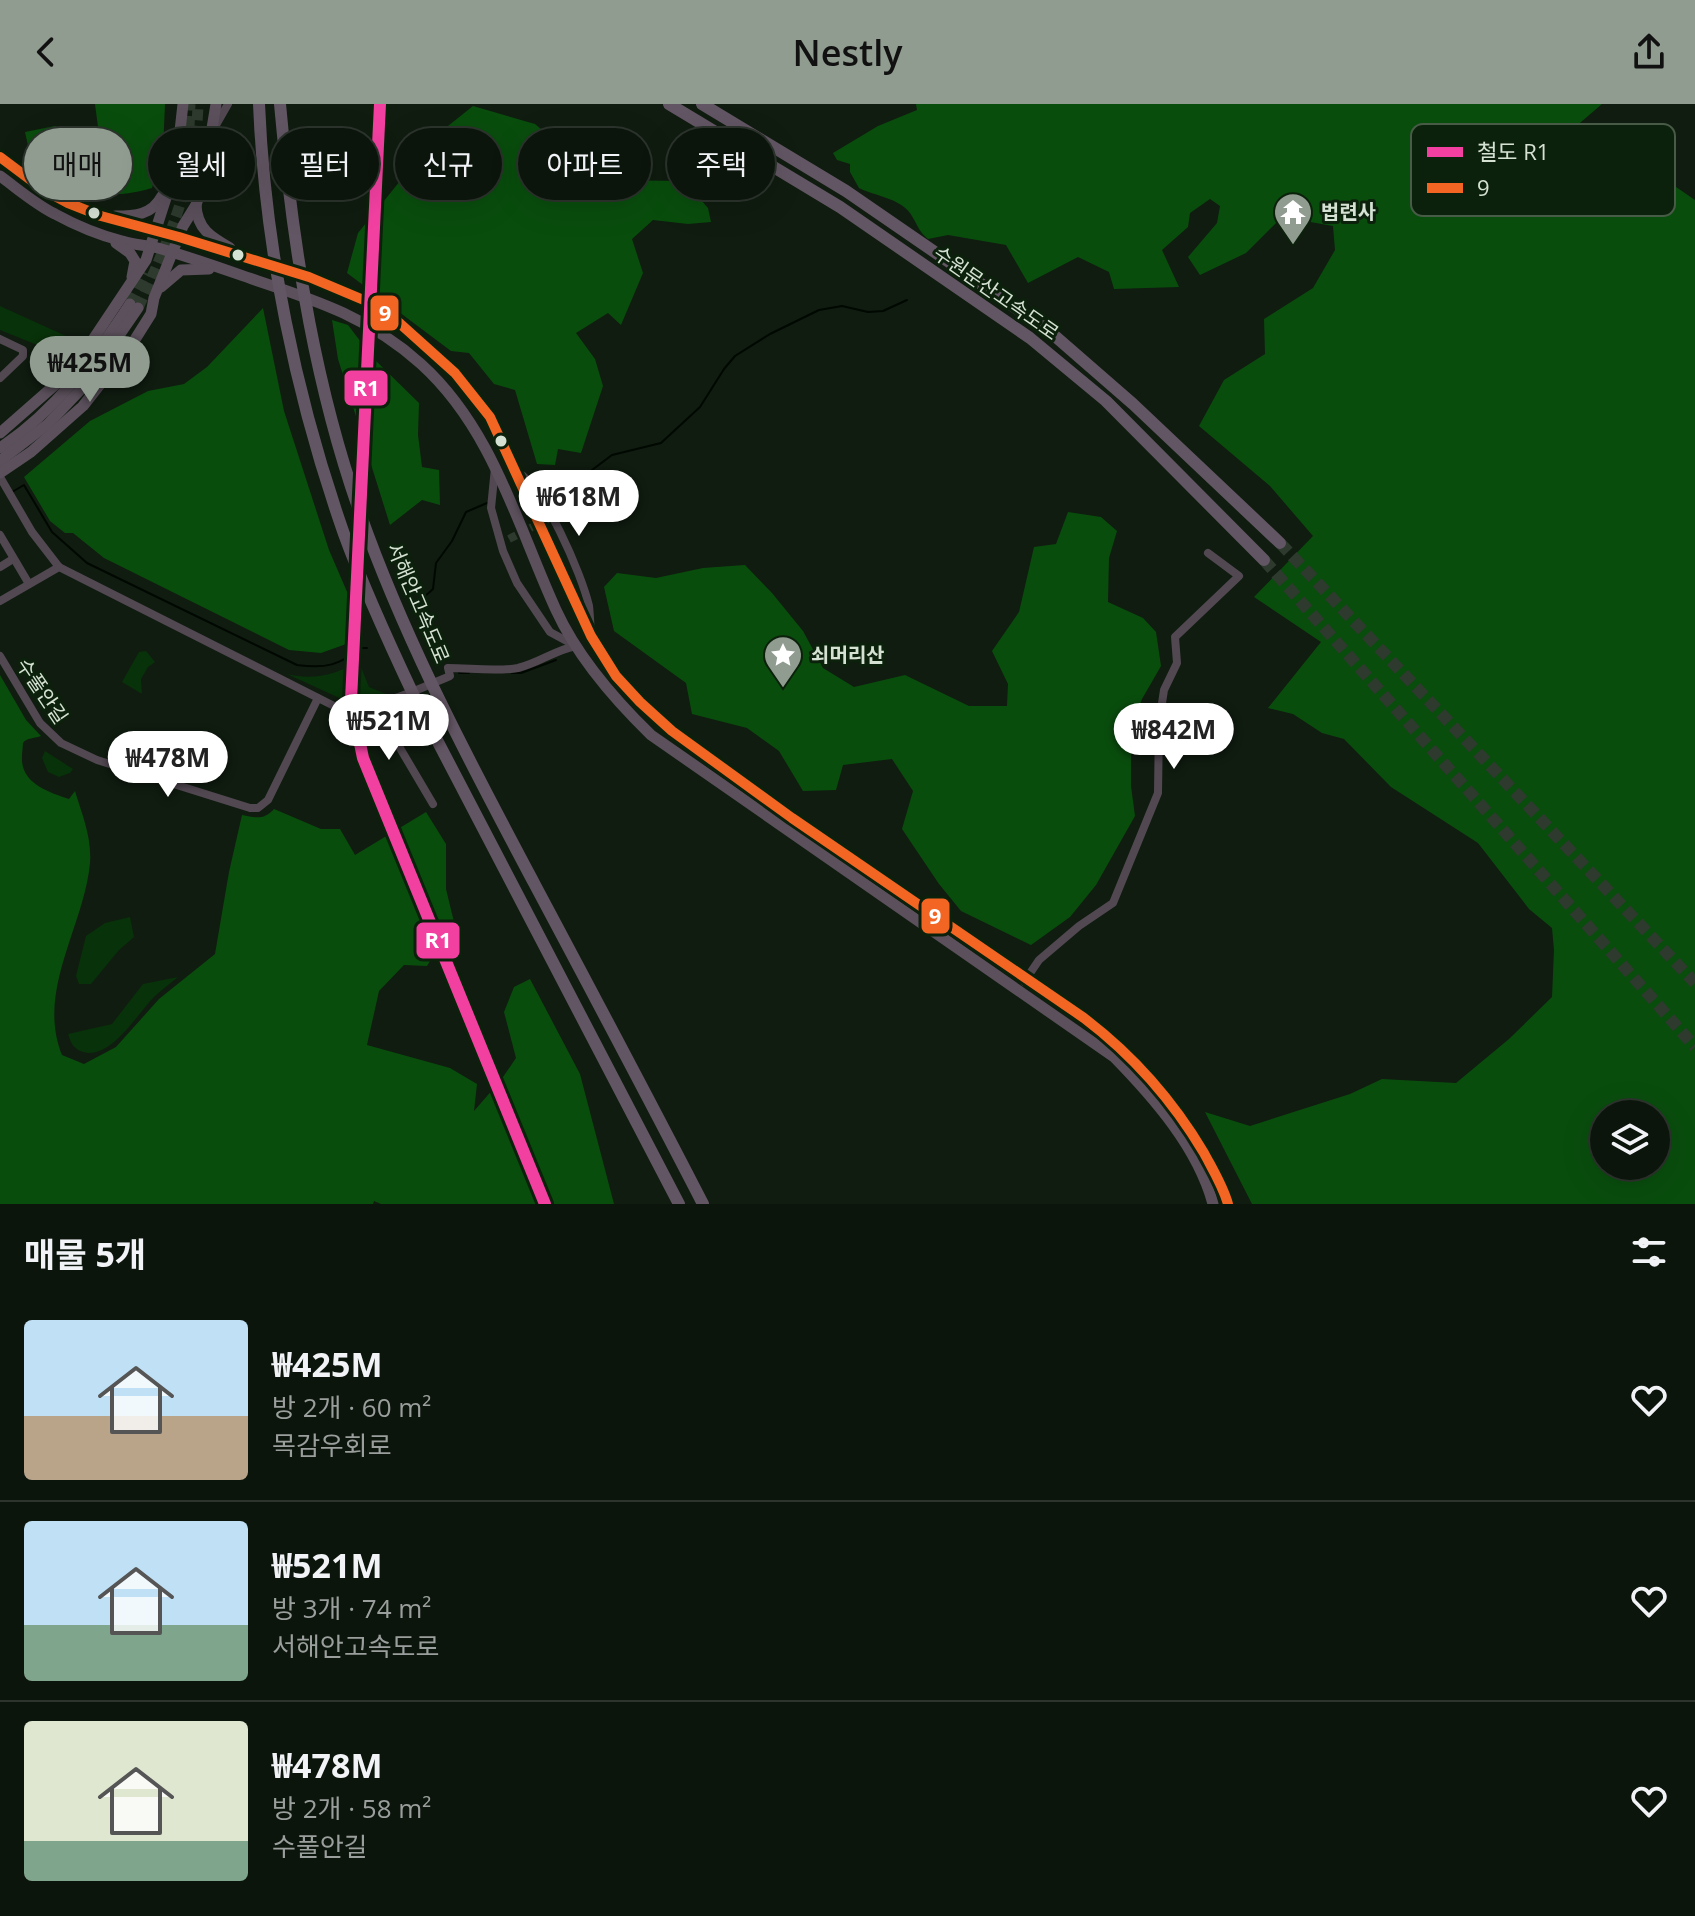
<!DOCTYPE html>
<html lang="ko">
<meta charset="utf-8">
<style>
body{margin:0;font-family:"Open Sans","Noto Sans KR",sans-serif;background:#151e15;color:#f1f3f6;height:100vh;display:flex;flex-direction:column;font-size:30px;white-space:nowrap}
*{box-sizing:border-box;margin:0}
p{font-size:26px;color:#9a9f9d}
.icon{flex:none;width:44px;height:44px;fill:none;stroke:currentColor;stroke-width:2;stroke-linecap:round;stroke-linejoin:round}
.map{position:relative;height:1100px;overflow:hidden}
.sheet{display:flex;flex-direction:column;background:#0c150c;flex:1}
.sheet>*{flex:none}
.guide{position:absolute;left:24px;top:24px;width:800px;height:72px;display:flex;gap:16px}
.buttons{position:absolute;left:1590px;top:996px;display:grid;gap:16px}
.buttons a{display:grid;place-items:center;width:80px;height:80px;border-radius:50%;background:#0c150c;box-shadow:0 8px 32px #0002,0 0 0 2px #2c342d;font-size:40px}
.price{position:absolute;translate:-50% -68px;padding:0 18px;border-radius:28px;background:#fff;color:#222;font-size:26px;line-height:52px;filter:drop-shadow(0 2px 4px #0008)}
.price::after{content:'';position:absolute;left:50%;top:48px;width:24px;height:18px;margin-left:-12px;background:inherit;clip-path:polygon(0 0,100% 0,50% 100%)}
.price.selected{background:#8f9c8f;color:#111}
ul{padding:0;list-style:none}
li{display:flex;align-items:center;gap:24px;height:200px;padding:0 24px}
li+li{border-top:2px solid #2c342d}
li span{display:grid;place-items:center;flex:none;width:224px;height:160px;border-radius:8px;color:#555}
li>.icon{margin-inline-start:auto}
span .icon{width:96px;height:96px;fill:#fffc;stroke-width:1}
li b{font-size:34px}
h2{display:flex;justify-content:space-between;align-items:center;height:96px;padding:0 24px;font-size:34px}
.pill{padding:0 28px;border-radius:36px;background:#0c150c;box-shadow:0 8px 32px #0002,0 0 0 2px #2c342d;font-size:28px;line-height:72px}
.pill.selected{background:#8f9c8f;color:#111}
header{display:flex;justify-content:space-between;align-items:center;height:104px;padding:0 24px;background:#8f9c8f;color:#111;font-size:36px;font-weight:600}
.map>svg:first-child{display:block}
</style>
<header><svg class="icon" aria-label="back" viewBox="0 0 24 24"><path d="M15 5l-7 7 7 7"/></svg>Nestly<svg class="icon" aria-label="share" viewBox="0 0 24 24"><path d="M12 15V3M7 8l5-5 5 5M5 13v7h14v-7"/></svg></header>
<div class="map">
<svg width="1695" height="1100" viewBox="0 0 1695 1100">
<rect width="100%" height="100%" fill="#101c10"/>
<g fill="#083209">
<polygon points="0,202 77,237 62,251 0,226"/>
<polygon points="146,547 155,558 148,563 141,575 142,590 122,578 139,548"/>
<path d="M 359,558 L 369,583 L 386,590 L 346,597 L 287,570 C 314,577 335,570 359,558 Z"/>
<polygon points="45,647 73,665 70,669 59,673 48,668 42,654"/>
<polygon points="130,813 134,833 119,846 91,880 79,880 76,872 86,832 105,819"/>
<path d="M 178,873 C 170,880 161,886 154,893 C 137,910 111,956 83,948 C 74,945 71,940 68,930 L 112,920 L 143,880 Z"/>
</g>
<g fill="#094d0d" fill-rule="evenodd">
<path d="M 95,0 L 165,0 L 163,46 L 152,84 C 109,96 95,90 58,66 L 57,49 L 29,46 L 25,28 L 55,22 L 82,31 L 98,23 Z"/>
<path d="M 916,0 L 1602,0 L 1532,60 L 1569,111 L 1647,63 L 1695,96 L 1695,1100 L 1252,1100 L 1205,1008 L 1250,1022 L 1350,990 L 1382,975 L 1456,979 L 1509,935 L 1552,893 L 1554,846 L 1552,824 L 1529,805 L 1478,739 L 1391,683 L 1344,635 L 1322,629 L 1293,610 L 1268,604 L 1321,538 L 1254,493 L 1313,432 L 1270,382 L 1199,322 L 1224,276 L 1265,250 L 1264,215 L 1313,184 L 1335,146 L 1333,122 L 1282,113 L 1246,149 L 1200,171 L 1188,153 L 1217,119 L 1220,102 L 1210,95 L 1190,109 L 1188,123 L 1162,146 L 1179,183 L 1114,185 L 1109,168 L 1078,153 L 1028,179 L 1006,141 L 948,131 L 928,135 C 918,127 917,119 910,109 C 899,94 875,92 859,84 L 850,68 L 850,60 L 837,56 L 833,49 L 878,22 L 917,6 ZM 1604,1010 L 1656,1010 L 1656,1062 L 1604,1062 Z"/>
<polygon points="473,2 535,20 602,76 684,77 708,104 711,118 688,120 653,116 632,135 643,169 621,221 608,209 576,229 595,255 603,282 581,349 558,345 555,361 537,360 515,286 494,280 469,249 451,247 347,169 358,129 438,30"/>
<polygon points="263,204 284,307 329,446 348,490 346,523 349,539 321,549 289,546 104,454 73,429 65,429 50,417 24,373 90,317 148,287 184,280 207,263"/>
<polygon points="332,216 348,221 373,254 419,299 418,331 422,363 439,366 440,401 422,396 390,421 338,255"/>
<polygon points="1068,408 1101,413 1117,427 1109,454 1108,498 1143,514 1156,528 1161,562 1142,595 1131,624 1131,682 1135,712 1096,781 1070,813 1031,841 961,807 939,780 902,725 913,687 892,655 843,661 836,686 803,687 779,647 747,624 692,610 686,579 614,527 604,483 617,469 656,474 703,464 745,461 772,489 803,527 823,564 854,583 905,571 969,602 1007,602 1008,580 992,547 1019,508 1034,443 1056,440"/>
<path d="M 0,571 L 26,616 L 41,632 C 36,634 26,634 23,639 C 23,640 22,651 22,652 C 20,679 48,688 69,695 L 75,687 C 82,710 92,734 90,759 C 84,823 36,887 62,951 L 84,960 L 116,943 L 159,895 L 215,850 L 229,768 L 242,711 C 256,714 264,716 274,705 L 321,725 L 340,725 L 355,751 L 426,708 L 446,740 L 446,785 L 454,818 L 427,862 L 404,861 L 379,887 L 367,941 L 450,964 L 477,980 L 474,1007 L 501,976 L 516,954 L 504,908 L 514,883 L 530,875 L 580,970 L 614,1100 L 381,1100 L 374,1097 L 373,1100 L 0,1100 Z"/>
</g>
<g fill="none" stroke-linecap="round" stroke-linejoin="round">
<g stroke="#010801" stroke-width="2">
<path d="M 12,388 L 24,381 L 52,428 L 87,459 L 297,561 C 327,565 338,561 362,544 L 367,544"/>
<polyline points="557,391 584,383 589,378 592,366 612,351 661,339 700,303 724,265 735,252 770,230 819,206 842,202 868,208 883,207 907,196"/>
<polyline points="413,503 433,485 436,459 452,437 466,408 487,399"/>
<polyline points="459,569 469,569"/>
<polyline points="512,569 521,569 556,556"/>
</g>
<polyline stroke="#2d3a2d" stroke-width="8" stroke-dasharray="8 4" stroke-linecap="butt" points="509,435 548,415"/>
<g stroke="#2d3a2d" stroke-width="11" stroke-dasharray="11 5.5" stroke-linecap="butt">
<polyline points="189,23 190,0"/>
<polyline points="130,200 146,169"/>
<path d="M 138,204 C 168,139 196,73 198,0"/>
</g>
<g stroke="#2d3a2d" stroke-width="12" stroke-dasharray="12 6" stroke-linecap="butt">
<polyline points="1280,439 1695,879"/>
<polyline points="1264,456 1695,943"/>
</g>
<g stroke="#524852" stroke-width="8">
<polyline points="216,21 228,0"/>
<polyline points="0,235 23,246 23,252 0,274"/>
<polyline points="495,364 491,404 503,447 517,479 550,528 574,541"/>
<path d="M 516,367 C 543,380 582,471 589,502 C 590,510 590,519 591,527"/>
<path d="M 0,373 L 32,428 L 59,463 L 334,602 C 375,608 413,587 450,572 L 448,564 C 470,564 496,568 518,564 C 539,559 555,546 576,542"/>
<polyline points="0,431 29,480"/>
<polyline points="0,463 13,455"/>
<polyline points="0,497 59,463"/>
<polyline points="0,552 40,619 61,639 97,656 250,704 258,704 268,696 318,594"/>
<polyline points="374,600 433,700"/>
<polyline points="1024,878 1039,856 1079,822 1113,799 1158,689 1159,619 1164,586 1177,559 1175,533 1239,472 1208,449"/>
</g>
<g stroke="#5b505c" stroke-width="11">
<path d="M 0,53 L 44,86 L 68,99 L 101,112 L 179,133 L 309,173 L 366,197 L 396,216 L 455,269 L 490,313 L 591,532 L 616,572 L 640,598 L 672,627 L 792,714 L 1084,914 C 1134,952 1172,995 1204,1049 C 1213,1066 1223,1082 1228,1100"/>
<path d="M 0,72 C 18,85 35,100 55,110 C 75,121 99,131 122,137 C 133,141 146,141 158,144 C 190,153 223,165 255,176 C 318,197 370,214 421,260 C 493,325 517,421 556,506 C 578,554 614,595 651,631 L 1114,953 C 1154,994 1198,1044 1213,1100"/>
<path d="M 196,101 C 197,125 211,133 230,144"/>
<path d="M 115,112 C 135,112 152,111 162,92"/>
<polyline points="116,139 130,149 135,157 132,173"/>
<polyline points="161,183 181,166 209,165"/>
<polyline points="0,329 56,280 88,243 146,156 176,63 183,0"/>
<path d="M 0,344 C 55,307 94,255 130,200"/>
<polyline points="0,357 48,320 85,281 138,204"/>
<polyline points="0,369 31,348 83,302 134,237 151,210 154,194 183,122 196,101 203,79 216,0"/>
</g>
<g stroke="#635664" stroke-width="12">
<path d="M 259,0 C 265,145 296,293 344,430 C 364,485 389,539 414,592 L 679,1100"/>
<path d="M 280,0 C 293,146 316,293 368,431 C 413,552 474,666 534,779 C 591,886 648,993 703,1100"/>
<polyline points="669,0 840,103 1030,234 1106,297 1264,456"/>
<polyline points="702,0 846,87 1048,226 1133,300 1280,439"/>
</g>
<g stroke="#0c210b" stroke-width="16">
<path id="bus-1" d="M 0,53 L 44,86 L 68,99 L 101,112 L 179,133 L 309,173 L 366,197 L 396,216 L 455,269 L 490,313 L 591,532 L 616,572 L 640,598 L 672,627 L 792,714 L 1084,914 C 1134,952 1172,995 1204,1049 C 1213,1066 1223,1082 1228,1100"/>
</g>
<use href="#bus-1" stroke="#f26522" stroke-width="10"/>
<g stroke="#0c210b" stroke-width="18">
<polyline id="rail-1" points="380,0 351,596 363,654 545,1100"/>
</g>
<use href="#rail-1" stroke="#f240a1" stroke-width="12"/>
</g>
<defs>
<g id="temple-pin" transform="scale(2)"><path d="M0 17L-7.5 6A9.5 9.5 0 1 1 7.5 6Z" fill="#8f9c8f" stroke="#0c210b"/><path d="M0-6L5-2H3V0L6.5 2.5H4V6H1.5V3h-3V6H-4V2.5H-6.5L-3 0V-2H-5Z" fill="#fff"/></g>
<g id="sight-pin" transform="scale(2)"><path d="M0 17L-7.5 6A9.5 9.5 0 1 1 7.5 6Z" fill="#8f9c8f" stroke="#0c210b"/><path d="M0-6L1.8-2.2L6-1.7L2.9 1.2L3.7 5.4L0 3.3L-3.7 5.4L-2.9 1.2L-6-1.7L-1.8-2.2Z" fill="#fff"/></g>
</defs>
<g fill-rule="evenodd">
<use href="#temple-pin" x="1293" y="108"/>
<use href="#sight-pin" x="783" y="551"/>
</g>
<g fill="#d4e1d3" stroke="#0c210b" stroke-width="3">
<circle cx="94" cy="109" r="7"/>
<circle cx="238" cy="151" r="7"/>
<circle cx="501" cy="337" r="7"/>
</g>
<g text-anchor="middle" stroke-width="6" stroke-linejoin="round" paint-order="stroke">
<g font-size="20" font-weight="bold" fill="#d4e1d3" stroke="#0c210b" text-anchor="start">
<text x="1321" y="115">법련사</text>
<text x="811" y="558">쇠머리산</text>
</g>
<g font-size="20" fill="#d4e1d3" stroke="#0c210b">
<text transform="translate(996 189) rotate(35)" y="7">수원문산고속도로</text>
<text transform="translate(418 499) rotate(67)" y="7">서해안고속도로</text>
<text transform="translate(42 587) rotate(56)" y="7">수풀안길</text>
</g>
</g>
<rect x="1411" y="20" width="264" height="92" rx="12" fill="#0c210b" stroke="#485b47" stroke-width="2"/>
<rect x="1427" y="43" width="36" height="10" fill="#f240a1"/>
<rect x="1427" y="79" width="36" height="10" fill="#f26522"/>
<g font-size="22" fill="#d4e1d3">
<text x="1477" y="56">철도 R1</text>
<text x="1477" y="92">9</text>
</g>
<g stroke="#0c210b" stroke-width="3">
<rect x="369" y="190" width="31" height="38" rx="8" fill="#f26522"/>
<rect x="343" y="265" width="46" height="38" rx="8" fill="#f240a1"/>
<rect x="920" y="793" width="31" height="38" rx="8" fill="#f26522"/>
<rect x="415" y="817" width="46" height="39" rx="8" fill="#f240a1"/>
</g>
<g font-size="22" text-anchor="middle" font-weight="bold" fill="#fff">
<text x="385" y="217">9</text>
<text x="366" y="292">R1</text>
<text x="935" y="820">9</text>
<text x="438" y="844">R1</text>
</g>
</svg>
<div class="buttons">
<a><svg class="icon" aria-label="layers" viewBox="0 0 24 24"><path d="M12 4l9 5-9 5-9-5zM3 14l9 5 9-5"/></svg></a>
</div>
<b class="price selected" style="left:90px;top:300px">₩425M</b>
<b class="price" style="left:579px;top:434px">₩618M</b>
<b class="price" style="left:389px;top:658px">₩521M</b>
<b class="price" style="left:1174px;top:667px">₩842M</b>
<b class="price" style="left:168px;top:695px">₩478M</b>
<div class="guide">
<a class="pill selected">매매</a>
<a class="pill">월세</a>
<a class="pill">필터</a>
<a class="pill">신규</a>
<a class="pill">아파트</a>
<a class="pill">주택</a>
</div>
</div>
<section class="sheet">
<h2>매물 5개<svg class="icon" aria-label="filters" viewBox="0 0 24 24"><path d="M4 7h16M4 17h16"/><circle cx="9" cy="7" r="2"/><circle cx="15" cy="17" r="2"/></svg></h2>
<ul>
<li><span style="background:linear-gradient(#bfe0f5 60%,#b9a48a 0)"><svg class="icon" aria-label="home" viewBox="0 0 24 24"><path d="M3 11l9-7 9 7M6 9v11h12V9"/></svg></span><div><b>₩425M</b><p>방 2개 · 60 m²</p><p>목감우회로</p></div><svg class="icon" aria-label="heart" viewBox="0 0 24 24"><path d="M12 20l-8-8c-3-5 5-10 8-4 3-6 11-1 8 4z"/></svg></li>
<li><span style="background:linear-gradient(#bfe0f5 65%,#7fa58c 0)"><svg class="icon" aria-label="home" viewBox="0 0 24 24"><path d="M3 11l9-7 9 7M6 9v11h12V9"/></svg></span><div><b>₩521M</b><p>방 3개 · 74 m²</p><p>서해안고속도로</p></div><svg class="icon" aria-label="heart" viewBox="0 0 24 24"><path d="M12 20l-8-8c-3-5 5-10 8-4 3-6 11-1 8 4z"/></svg></li>
<li><span style="background:linear-gradient(#dfe7d0 75%,#7fa58c 0)"><svg class="icon" aria-label="home" viewBox="0 0 24 24"><path d="M3 11l9-7 9 7M6 9v11h12V9"/></svg></span><div><b>₩478M</b><p>방 2개 · 58 m²</p><p>수풀안길</p></div><svg class="icon" aria-label="heart" viewBox="0 0 24 24"><path d="M12 20l-8-8c-3-5 5-10 8-4 3-6 11-1 8 4z"/></svg></li>
</ul>
</section>
